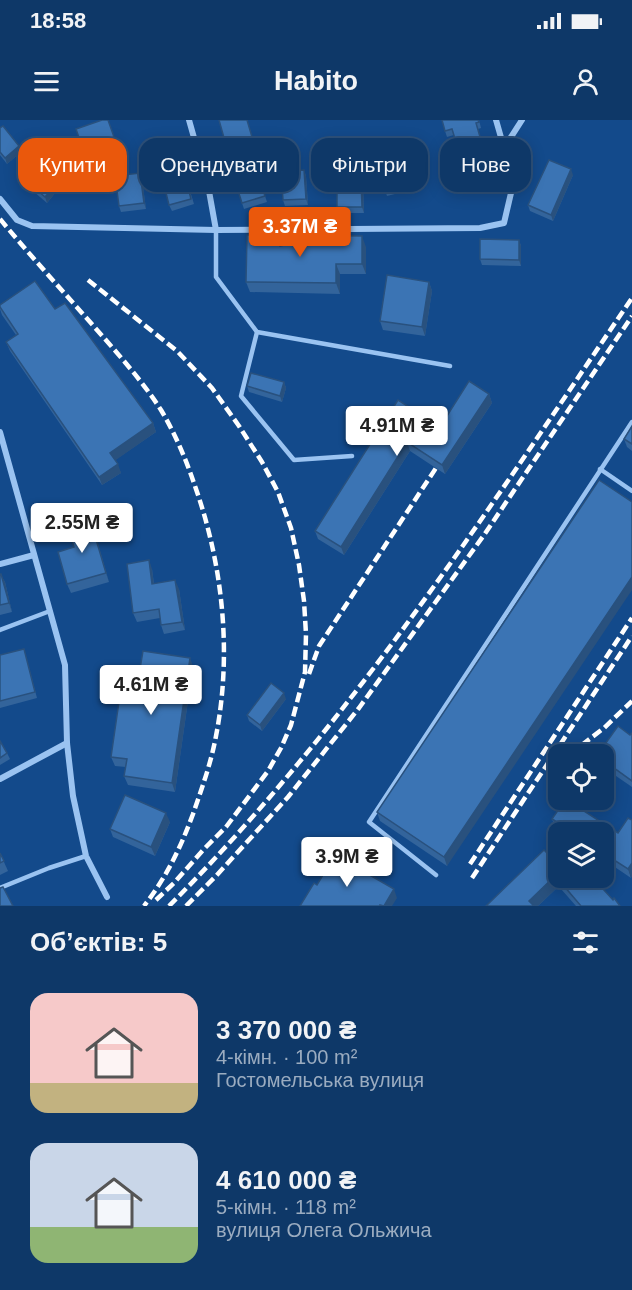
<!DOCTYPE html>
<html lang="uk">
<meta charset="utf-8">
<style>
body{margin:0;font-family:Arial,sans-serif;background:#1c4371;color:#f1f3f6;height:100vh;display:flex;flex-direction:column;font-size:22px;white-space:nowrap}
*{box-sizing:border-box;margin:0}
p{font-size:20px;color:#9bacc0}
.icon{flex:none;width:33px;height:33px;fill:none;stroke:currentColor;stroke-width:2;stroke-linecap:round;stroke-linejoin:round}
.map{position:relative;height:786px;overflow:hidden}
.sheet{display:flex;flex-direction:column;background:#0e3868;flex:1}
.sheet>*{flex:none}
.hud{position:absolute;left:18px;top:18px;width:597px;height:54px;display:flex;gap:12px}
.controls{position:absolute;left:548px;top:624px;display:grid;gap:12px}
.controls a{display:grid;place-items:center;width:66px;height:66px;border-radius:12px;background:#0e3868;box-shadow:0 3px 15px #0003,0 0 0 2px #2e527c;font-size:30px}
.price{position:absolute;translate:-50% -51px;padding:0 14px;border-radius:6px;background:#fff;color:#222;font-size:20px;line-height:39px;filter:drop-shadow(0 2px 3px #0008)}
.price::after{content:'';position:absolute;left:50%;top:36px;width:18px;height:14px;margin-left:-9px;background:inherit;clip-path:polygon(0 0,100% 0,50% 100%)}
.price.current{background:#ea580c;color:#fff}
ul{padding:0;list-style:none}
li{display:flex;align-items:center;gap:18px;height:150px;padding:0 30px}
li span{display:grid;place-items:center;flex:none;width:168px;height:120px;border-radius:18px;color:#555}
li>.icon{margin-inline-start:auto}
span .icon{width:72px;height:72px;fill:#fffc;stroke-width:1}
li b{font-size:26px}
h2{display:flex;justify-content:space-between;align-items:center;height:72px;padding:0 30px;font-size:26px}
.tag{padding:0 21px;border-radius:18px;background:#0e3868;box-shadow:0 3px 15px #0003,0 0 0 2px #2e527c;font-size:21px;line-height:54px}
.tag.current{background:#ea580c;color:#fff}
.status{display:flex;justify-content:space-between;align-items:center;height:42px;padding:0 30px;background:#0e3868;direction:ltr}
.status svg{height:16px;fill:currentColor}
header{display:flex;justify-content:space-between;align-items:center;height:78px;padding:0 30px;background:#0e3868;font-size:27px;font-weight:700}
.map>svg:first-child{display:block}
</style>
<div class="status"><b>18:58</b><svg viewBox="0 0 49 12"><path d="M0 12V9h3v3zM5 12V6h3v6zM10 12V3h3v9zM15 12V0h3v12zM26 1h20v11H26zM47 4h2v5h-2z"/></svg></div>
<header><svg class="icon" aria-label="menu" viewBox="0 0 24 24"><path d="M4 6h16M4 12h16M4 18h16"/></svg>Habito<svg class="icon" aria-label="person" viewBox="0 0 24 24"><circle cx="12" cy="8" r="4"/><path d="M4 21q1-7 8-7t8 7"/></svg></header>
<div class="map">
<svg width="632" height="786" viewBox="0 0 632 786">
<rect width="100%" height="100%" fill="#134a8b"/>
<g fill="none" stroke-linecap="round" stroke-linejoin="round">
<g stroke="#9ac3f1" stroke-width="4.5">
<polyline points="216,110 216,157 257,212 450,246"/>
<polyline points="257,212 241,276 294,340 352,336"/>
<polyline points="600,349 632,371"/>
<polyline points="0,510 50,491"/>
<polyline points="436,755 369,702 632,302"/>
<polyline points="0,768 49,748 86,736"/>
</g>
<g stroke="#9ac3f1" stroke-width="6">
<polyline points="189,0 209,71 216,110"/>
<polyline points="496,0 504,28"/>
<polyline points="0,79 17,100 32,106 216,110 480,108 504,103 511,73 504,28 522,0"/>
<polyline points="0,312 65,545 67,623 73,676 86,736 107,777"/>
<polyline points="0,444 34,435"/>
<polyline points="0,659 67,623"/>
</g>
<g stroke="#fff" stroke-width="4.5" stroke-dasharray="10 4.5" stroke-linecap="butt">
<path d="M 0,99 C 34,140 70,179 105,219 C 125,242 145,265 161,290 C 176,315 187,342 196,369 C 223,447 232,534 216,616 C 211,643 202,668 193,694 C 180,729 167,756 144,786"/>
<polyline points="88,160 177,231 212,268 239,306 262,342 278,372 291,408 299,445 304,481 306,514 305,552 291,605 281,628 268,651 226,707 205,728 174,763 156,780"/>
<polyline points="309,554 319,526 436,348"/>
<polyline points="570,634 604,608 632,581"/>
<polyline points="470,744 632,498"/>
<polyline points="472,758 632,516"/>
<path d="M 169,786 C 350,605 489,388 632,178"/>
<polyline points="186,786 216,756 288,677 359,588 484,415 632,196"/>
</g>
</g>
<g fill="#33649b">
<polygon points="108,0 116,23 106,26 109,59 79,62 77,56 84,32"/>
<polygon points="247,0 254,23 228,31 226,25"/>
<polygon points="479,0 481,8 478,9 492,54 468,61 454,15 447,17 445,11"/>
<polygon points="0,8 19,26 21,32 7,44 0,35"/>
<polygon points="403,39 411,70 387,76 385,70"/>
<polygon points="254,42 267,82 244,89 242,83"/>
<polygon points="304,50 306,56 308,85 285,86 283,80"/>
<polygon points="140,53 142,59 146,89 121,92 119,86"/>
<polygon points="573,55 553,101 530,91 528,85"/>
<polygon points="24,59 60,67 47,83 26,65"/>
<polygon points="187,61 194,84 172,91 169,85"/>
<polygon points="363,64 364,93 340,93 337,87"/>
<polygon points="276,115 280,126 285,125 366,127 366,154 340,154 340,174 250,172 246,162"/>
<polygon points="519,120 521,126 521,146 482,145 480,139"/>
<polygon points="429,162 432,171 425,216 383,210 380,201"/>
<polygon points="0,185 55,189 153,303 156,312 115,340 121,353 102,365 10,231 6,222 16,215 2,195 0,189"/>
<polygon points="284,262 286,268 282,282 249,272 247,266"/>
<polygon points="489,274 492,283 445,354 410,331 344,435 318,419 315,411 398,280 440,307"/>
<polygon points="632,306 632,331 627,327 624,319"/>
<polygon points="632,382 447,746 380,701 377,692"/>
<polygon points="93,407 109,462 71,473 67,464 74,427"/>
<polygon points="152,449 154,464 179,469 185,510 164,514 161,505 160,498 137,502 133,493"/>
<polygon points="0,454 5,462 12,492 0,495"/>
<polygon points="24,529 37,578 0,588 0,535"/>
<polygon points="193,546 175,672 128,665 124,656 126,647 115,646 111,637 140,549"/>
<polygon points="286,579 262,611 249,601 247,595"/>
<polygon points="632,613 632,667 603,647 603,634 630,615"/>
<polygon points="0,621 7,633 10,639 0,645"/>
<polygon points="552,699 618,713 631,758 603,739 603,712 563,712 555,707"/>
<polygon points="170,702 155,736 113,717 110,709"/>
<polygon points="0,733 8,751 0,755"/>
<polygon points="558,758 613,780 620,786 576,786 561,769 560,765 538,786"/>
</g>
<g fill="#29517e">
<polygon points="103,20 106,26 109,59 107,53"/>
<polygon points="19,26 21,32 7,44 5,38"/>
<polygon points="571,49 573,55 553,101 551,95"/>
<polygon points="304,50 306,56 308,85 306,79"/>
<polygon points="140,53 142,59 146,89 144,83"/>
<polygon points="361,58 363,64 364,93 362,87"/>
<polygon points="58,62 60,67 47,83 45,77"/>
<polygon points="362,116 366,127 366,154 362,144"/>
<polygon points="519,120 521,126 521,146 519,140"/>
<polygon points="336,144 340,154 340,174 336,163"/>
<polygon points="429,162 432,171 425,216 422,207"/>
<polygon points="284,262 286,268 282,282 280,276"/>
<polygon points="489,274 492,283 445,354 442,345"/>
<polygon points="153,303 156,312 113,342 110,333"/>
<polygon points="407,322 410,331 344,435 341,427"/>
<polygon points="118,344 121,353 102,365 99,357"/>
<polygon points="90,399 93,407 109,462 106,453"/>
<polygon points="149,440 152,449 155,473 152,464"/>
<polygon points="1,454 5,462 12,492 9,483"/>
<polygon points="632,457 632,470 447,746 444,737"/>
<polygon points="175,460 179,469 185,510 182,502"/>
<polygon points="190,538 193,546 175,672 172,663"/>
<polygon points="284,573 286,579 262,611 260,605"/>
<polygon points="166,693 170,702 155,736 151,727"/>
<polygon points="632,743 632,757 631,758 628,749"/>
<polygon points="558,753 558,758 566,758 558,759 560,765 538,786 531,786 529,781"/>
<polygon points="394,769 397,778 392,786 384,786"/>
</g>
<g fill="#3b74b4" stroke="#29517e" stroke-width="1.5">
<polygon points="102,0 108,0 114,17 103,20 107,53 77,56 75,33 84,32 76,9"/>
<polygon points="219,0 247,0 252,17 226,25"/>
<polygon points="442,0 478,0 479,2 476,3 489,48 466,55 452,9 445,11"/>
<polygon points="3,6 19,26 5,38 0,32 0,8"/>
<polygon points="403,39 409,64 385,70 379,45"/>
<polygon points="549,40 571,49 551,95 528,85"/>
<polygon points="254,42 265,76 242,83 231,49"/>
<polygon points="37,43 58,62 45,77 24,59"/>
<polygon points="304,50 306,79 283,80 281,52"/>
<polygon points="140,53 144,83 119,86 115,56"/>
<polygon points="185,55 191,79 169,85 163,61"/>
<polygon points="361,58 362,87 337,87 337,59"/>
<polygon points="247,115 276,115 280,126 285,125 284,115 362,116 362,144 336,144 336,163 246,162"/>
<polygon points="480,119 519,120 519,140 480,139"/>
<polygon points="387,155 429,162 422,207 380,201"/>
<polygon points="35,161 55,189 65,183 153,303 110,333 118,344 99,357 6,222 18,214 0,187 0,185"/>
<polygon points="251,253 284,262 280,276 247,266"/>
<polygon points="469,261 489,274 442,345 407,322 341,427 315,411 398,280 440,307"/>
<polygon points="632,306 632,324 624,319"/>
<polygon points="599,360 632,382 632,457 444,737 377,692"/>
<polygon points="90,399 106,453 67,464 58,432 74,427 67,405"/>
<polygon points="149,440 152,464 175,460 182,502 161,505 159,489 133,493 127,444"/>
<polygon points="0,454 1,454 9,483 0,485"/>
<polygon points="24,529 35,572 0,581 0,535"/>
<polygon points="143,531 190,538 172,663 124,656 127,639 111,637 124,547 140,549"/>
<polygon points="271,563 284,573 260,605 247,595"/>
<polygon points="618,606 630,615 632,613 632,661 603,640 603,634 598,634"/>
<polygon points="0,621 7,633 0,638"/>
<polygon points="125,675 166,693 151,727 110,709"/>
<polygon points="565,680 567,680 618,713 628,698 632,700 632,743 628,749 603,733 603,712 573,712 552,699"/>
<polygon points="544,730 558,744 558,753 529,781 534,786 486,786"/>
<polygon points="0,733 4,741 0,743"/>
<polygon points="335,735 394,769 384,786 380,785 380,786 300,786 314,763 317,765"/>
<polygon points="559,758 593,758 613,780 614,778 620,786 581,786 558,759"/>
<polygon points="3,767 13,786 0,786 0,768"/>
</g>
</svg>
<div class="controls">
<a><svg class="icon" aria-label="locate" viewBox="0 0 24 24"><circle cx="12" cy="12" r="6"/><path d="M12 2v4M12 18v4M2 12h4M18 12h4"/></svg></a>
<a><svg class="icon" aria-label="layers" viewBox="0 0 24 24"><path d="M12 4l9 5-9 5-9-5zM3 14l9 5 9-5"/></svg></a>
</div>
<b class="price current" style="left:300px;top:138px">3.37M ₴</b>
<b class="price" style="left:397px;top:337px">4.91M ₴</b>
<b class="price" style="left:82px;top:434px">2.55M ₴</b>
<b class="price" style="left:151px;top:596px">4.61M ₴</b>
<b class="price" style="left:347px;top:768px">3.9M ₴</b>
<div class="hud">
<a class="tag current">Купити</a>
<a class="tag">Орендувати</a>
<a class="tag">Фільтри</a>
<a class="tag">Нове</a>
</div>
</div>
<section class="sheet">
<h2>Об’єктів: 5<svg class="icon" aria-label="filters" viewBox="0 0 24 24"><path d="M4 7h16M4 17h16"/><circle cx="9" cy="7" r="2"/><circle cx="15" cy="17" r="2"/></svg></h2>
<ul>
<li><span style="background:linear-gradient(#f6c9c9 75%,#c2b280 0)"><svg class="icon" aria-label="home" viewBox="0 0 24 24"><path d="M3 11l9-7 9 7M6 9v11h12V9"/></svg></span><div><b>3 370 000 ₴</b><p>4-кімн. · 100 m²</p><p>Гостомельська вулиця</p></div></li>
<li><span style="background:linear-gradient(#c9d6e8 70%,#8fb573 0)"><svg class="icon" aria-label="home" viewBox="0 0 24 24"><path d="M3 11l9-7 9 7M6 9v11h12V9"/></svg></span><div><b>4 610 000 ₴</b><p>5-кімн. · 118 m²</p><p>вулиця Олега Ольжича</p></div></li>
</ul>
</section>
